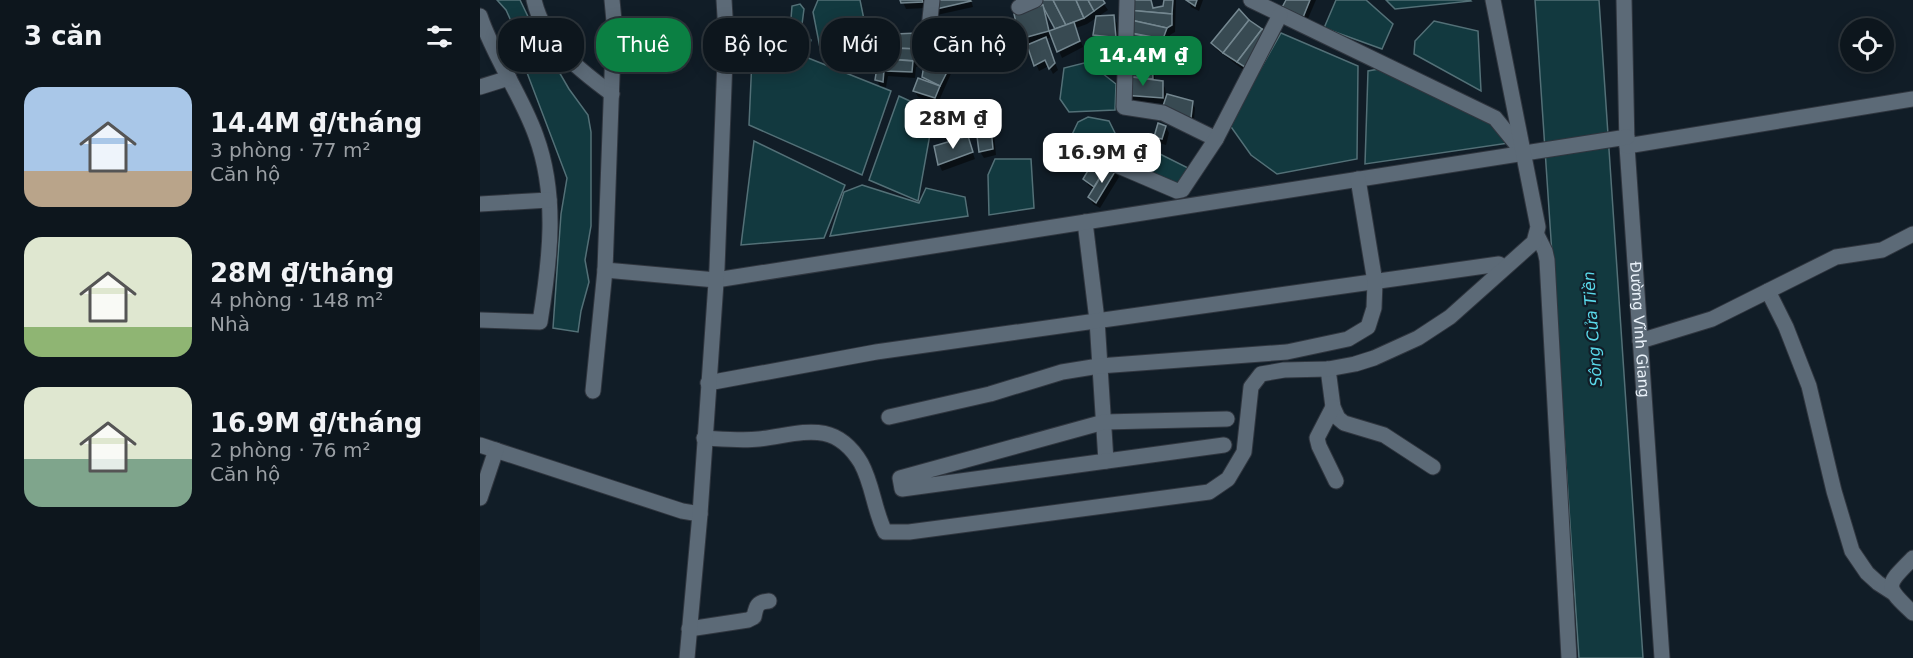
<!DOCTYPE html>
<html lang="vi">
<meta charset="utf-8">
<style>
body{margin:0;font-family:"DejaVu Sans",sans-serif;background:#1b232a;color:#f1f3f6;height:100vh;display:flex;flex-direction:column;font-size:22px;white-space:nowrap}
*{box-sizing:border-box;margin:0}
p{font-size:20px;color:#9a9fa4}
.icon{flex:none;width:33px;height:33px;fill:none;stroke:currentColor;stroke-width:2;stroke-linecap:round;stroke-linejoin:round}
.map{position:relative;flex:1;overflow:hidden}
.sheet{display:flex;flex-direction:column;background:#0d161d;width:480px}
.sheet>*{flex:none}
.top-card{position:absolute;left:18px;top:18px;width:570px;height:54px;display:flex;gap:12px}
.tools{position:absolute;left:1360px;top:18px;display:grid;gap:12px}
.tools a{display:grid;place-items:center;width:54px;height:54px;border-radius:50%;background:#0d161d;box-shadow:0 3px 15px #0003,0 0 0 2px #2d353b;font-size:30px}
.price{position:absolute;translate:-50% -51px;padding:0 14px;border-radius:12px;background:#fff;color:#222;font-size:20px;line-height:39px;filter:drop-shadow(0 2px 3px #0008)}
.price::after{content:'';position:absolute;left:50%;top:36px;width:18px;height:14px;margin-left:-9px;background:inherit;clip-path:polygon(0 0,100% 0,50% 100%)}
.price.selected{background:#0b8043;color:#fff}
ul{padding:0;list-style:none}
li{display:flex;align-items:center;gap:18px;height:150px;padding:0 24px}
li span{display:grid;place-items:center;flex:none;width:168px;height:120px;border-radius:18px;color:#555}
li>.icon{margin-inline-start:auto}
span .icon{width:72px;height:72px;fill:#fffc;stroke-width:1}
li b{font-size:26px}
h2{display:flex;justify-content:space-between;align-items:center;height:72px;padding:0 24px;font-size:26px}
.chip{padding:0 21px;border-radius:24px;background:#0d161d;box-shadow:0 3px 15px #0003,0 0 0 2px #2d353b;font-size:21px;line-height:54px}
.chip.selected{background:#0b8043;color:#fff}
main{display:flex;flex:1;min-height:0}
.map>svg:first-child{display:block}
</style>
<main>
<section class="sheet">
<h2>3 căn<svg class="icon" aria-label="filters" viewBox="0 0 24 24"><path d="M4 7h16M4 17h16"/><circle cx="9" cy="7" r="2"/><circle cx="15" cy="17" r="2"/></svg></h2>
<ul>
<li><span style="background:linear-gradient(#a9c7e8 70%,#b9a48a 0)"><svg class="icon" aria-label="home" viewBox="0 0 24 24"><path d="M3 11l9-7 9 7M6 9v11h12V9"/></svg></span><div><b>14.4M ₫/tháng</b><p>3 phòng · 77 m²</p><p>Căn hộ</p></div></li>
<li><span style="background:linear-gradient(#dfe7d0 75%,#8fb573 0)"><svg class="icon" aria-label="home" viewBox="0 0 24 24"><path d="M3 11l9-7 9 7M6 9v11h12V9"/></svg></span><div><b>28M ₫/tháng</b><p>4 phòng · 148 m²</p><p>Nhà</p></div></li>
<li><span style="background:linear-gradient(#dfe7d0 60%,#7fa58c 0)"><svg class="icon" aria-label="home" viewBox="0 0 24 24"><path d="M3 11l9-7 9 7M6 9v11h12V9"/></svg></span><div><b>16.9M ₫/tháng</b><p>2 phòng · 76 m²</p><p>Căn hộ</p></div></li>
</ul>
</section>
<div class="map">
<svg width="1433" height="658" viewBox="0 0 1433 658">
<rect width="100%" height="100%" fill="#111d27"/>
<g fill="#12393f" stroke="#537077" stroke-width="1.5">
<polygon points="17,0 40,0 54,29 89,89 108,115 111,132 111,226 105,260 109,282 101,311 98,332 73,328 81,214 87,178 46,70 31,21 26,10"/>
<polygon points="338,0 380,0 388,39 341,53 333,12"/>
<polygon points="856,0 886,0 913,24 902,49 844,28"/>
<polygon points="906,0 990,0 991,1 915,9"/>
<polygon points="1055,0 1119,0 1163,658 1099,658"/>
<polygon points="320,4 324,9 321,32 331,40 328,49 309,44 312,6"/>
<polygon points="954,21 998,31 1001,91 934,54 935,41"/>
<polygon points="801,33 878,66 877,159 797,174 771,155 749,124"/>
<polygon points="273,36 411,91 382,175 269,125"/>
<polygon points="608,62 636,84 635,110 589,112 580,99 584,68"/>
<polygon points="899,69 1013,122 1029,143 885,164 888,71"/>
<polygon points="419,96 454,112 438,201 389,180"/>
<polygon points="608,117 629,121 636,135 631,162 599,149 589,141 598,122"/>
<polygon points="274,141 365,185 344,238 261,245"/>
<polygon points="676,152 708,168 697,185 666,175"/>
<polygon points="515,159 551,159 554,208 509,215 508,175"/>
<polygon points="382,185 439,203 446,188 485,197 488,216 350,236 364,192"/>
</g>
<g fill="#0007" fill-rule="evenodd">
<polygon points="422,0 444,0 445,8 426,9"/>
<polygon points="453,0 491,0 493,7 457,15"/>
<path d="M 566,0 L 621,0 L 628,10 L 607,24 L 596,28 L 603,47 L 582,58 L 573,37 L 565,39 L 578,70 L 573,74 L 569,66 L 559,71 L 548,44 L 545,45 L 542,38 L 565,6 ZM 564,7 L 577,30 L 570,32 Z"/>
<polygon points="649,0 670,0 674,9 685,8 686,0 696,0 695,32 690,35 686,45 681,45 677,58 670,57 675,65 675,81 682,82 685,88 686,95 712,102 715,108 713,131 685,104 648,100"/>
<polygon points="708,0 723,0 719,11 711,7"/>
<polygon points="808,0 836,0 823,30"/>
<polygon points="759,12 775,76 761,68 737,50 733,43"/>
<polygon points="633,17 637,23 640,55 635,55 631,49 631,42 619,41 615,35"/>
<polygon points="474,33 477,39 473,69 458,103 438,97 435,91 446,82 443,77"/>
<polygon points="437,34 441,41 442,56 440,67 436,67 435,78 408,76 406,87 400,86 396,79 398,72 393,65 409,50 414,49 415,36"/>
<polygon points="510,119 513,125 516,155 504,158 500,152"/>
<polygon points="686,127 689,133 686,145 679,143 676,137"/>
<polygon points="487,138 495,159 462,171 459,164"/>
<polygon points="613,164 625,171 635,171 639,177 620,208 613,204 609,197 614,190 608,185 605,179"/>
</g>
<g fill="#384a52" stroke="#748790" stroke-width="1.5">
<polygon points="420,0 442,0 443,2 421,3"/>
<polygon points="452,0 490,0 491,1 452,10"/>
<polygon points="563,0 573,0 586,25 575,29 560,1"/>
<polygon points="573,0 596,0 604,18 586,25"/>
<polygon points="596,0 608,0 614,11 604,18"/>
<polygon points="608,0 623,0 625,3 614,11"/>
<polygon points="647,0 671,0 673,8 683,6 684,0 693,0 692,14 647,10"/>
<polygon points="706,0 717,0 715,6"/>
<polygon points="806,0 830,0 820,25 798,15"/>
<polygon points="563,5 569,31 540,39 534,14"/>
<polygon points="759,9 769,20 743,53 731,43"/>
<polygon points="647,10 692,14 692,25 687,28 646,19"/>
<polygon points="634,15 637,49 630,49 630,37 613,35 616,16"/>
<polygon points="646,19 687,28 683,39 646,32"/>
<polygon points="769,20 782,29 757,62 743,53"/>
<polygon points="594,22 600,41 577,52 569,31"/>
<polygon points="452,28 475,31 473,49 450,43"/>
<polygon points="782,29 790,35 771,71 757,62"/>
<polygon points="646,32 677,39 674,52 645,48"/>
<polygon points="438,33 440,49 413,48 414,34"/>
<polygon points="566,37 575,63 569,69 565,60 554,66 547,45"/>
<polygon points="450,43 473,49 471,62 446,55"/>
<polygon points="406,44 409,48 408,59 405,59 403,82 395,80 397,67 391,66 391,46"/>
<polygon points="409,48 440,49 437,61 408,59"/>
<polygon points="645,54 672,57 673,79 644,76"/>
<polygon points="446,55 471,62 468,70 444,65"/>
<polygon points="405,59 433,61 432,72 405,71"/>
<polygon points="444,65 468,70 460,86 442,77"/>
<polygon points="644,76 683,81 683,98 643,95"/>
<polygon points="438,78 460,86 455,98 433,91"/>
<polygon points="687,94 713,101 710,126 681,112"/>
<polygon points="510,118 513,149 499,152 495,120"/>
<polygon points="678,123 686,126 682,139 674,137"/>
<polygon points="488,136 493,152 458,165 454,146"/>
<polygon points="613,162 625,169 614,187 603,179"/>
<polygon points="628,165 636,170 616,203 608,197"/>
</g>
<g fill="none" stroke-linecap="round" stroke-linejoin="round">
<g stroke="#30363f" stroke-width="17">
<g id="minor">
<path d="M 54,0 C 64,43 98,69 132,94"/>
<polyline points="647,0 644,107 683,113 736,139"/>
<polyline points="771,0 1015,118 1042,151"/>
<path id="s1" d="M 1144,0 L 1147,146 L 1182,658"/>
<polyline points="539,7 555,0"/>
<path d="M 0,16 C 14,58 41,94 56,136 C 78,196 70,260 60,322 L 0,320"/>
<polyline points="449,28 452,0"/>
<polyline points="0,87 29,78"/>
<polyline points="1147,146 1433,99"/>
<polyline points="599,149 697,191 702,190 736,139 800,15"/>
<polyline points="0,204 69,200"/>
<polyline points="605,222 617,320 626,461"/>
<polyline points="1057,235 1065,251 1067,260 1089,658"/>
<polyline points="125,270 236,280 1147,137"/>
<polyline points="1288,291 1306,327 1329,386 1354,491 1372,551 1387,573 1398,583 1412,592"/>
<polyline points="1160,341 1232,319 1356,257 1402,250 1433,234"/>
<polyline points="848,369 853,407 858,418 864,423 904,435 953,467"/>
<polyline points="228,383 396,352 1019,264"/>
<polyline points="113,391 125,270 134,21 132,0"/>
<polyline points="853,407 837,438 839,446 856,481"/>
<polyline points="409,417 510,394 582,372 619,366 807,352 868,339 888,327 894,308 895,282 878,179"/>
<path d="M 224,438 C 242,439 262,441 279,439 C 321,434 354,418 381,463 C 393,485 394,510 405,532 L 429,532 L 729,492 L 748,479 L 764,452 L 771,387 L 781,374 L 804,370 L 848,369 L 875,364 L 894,358 L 938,338 L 970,317 L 1054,242 L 1058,227 L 1013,0"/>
<polyline points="0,445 202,511 220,514"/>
<polyline points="744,445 422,489 420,478 624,422 747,419"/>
<polyline points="0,498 16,450"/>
<path d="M 1433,558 C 1405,586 1404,586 1433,613"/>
<path d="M 209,629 L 268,620 L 274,617 C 276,606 277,602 289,601"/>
<polyline points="207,658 220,514 237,268 246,33 244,0"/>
</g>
</g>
<use href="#minor" stroke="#5c6a77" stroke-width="15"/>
</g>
<g text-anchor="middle" stroke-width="4.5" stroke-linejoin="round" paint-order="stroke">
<g font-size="15" fill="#eaf2fa" stroke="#111d27">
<text dy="5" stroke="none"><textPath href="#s1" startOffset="330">Đường Vĩnh Giang</textPath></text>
</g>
<g font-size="16" font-style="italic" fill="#5ad8e9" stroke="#111d27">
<text transform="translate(1112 329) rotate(-94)" y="6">Sông Cửa Tiền</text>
</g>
</g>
</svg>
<div class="tools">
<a><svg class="icon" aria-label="locate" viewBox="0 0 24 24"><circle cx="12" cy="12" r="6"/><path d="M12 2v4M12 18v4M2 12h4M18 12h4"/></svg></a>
</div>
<b class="price selected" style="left:663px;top:87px">14.4M ₫</b>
<b class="price" style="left:473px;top:150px">28M ₫</b>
<b class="price" style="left:622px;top:184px">16.9M ₫</b>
<div class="top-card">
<a class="chip">Mua</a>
<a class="chip selected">Thuê</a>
<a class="chip">Bộ lọc</a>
<a class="chip">Mới</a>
<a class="chip">Căn hộ</a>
</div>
</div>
</main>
